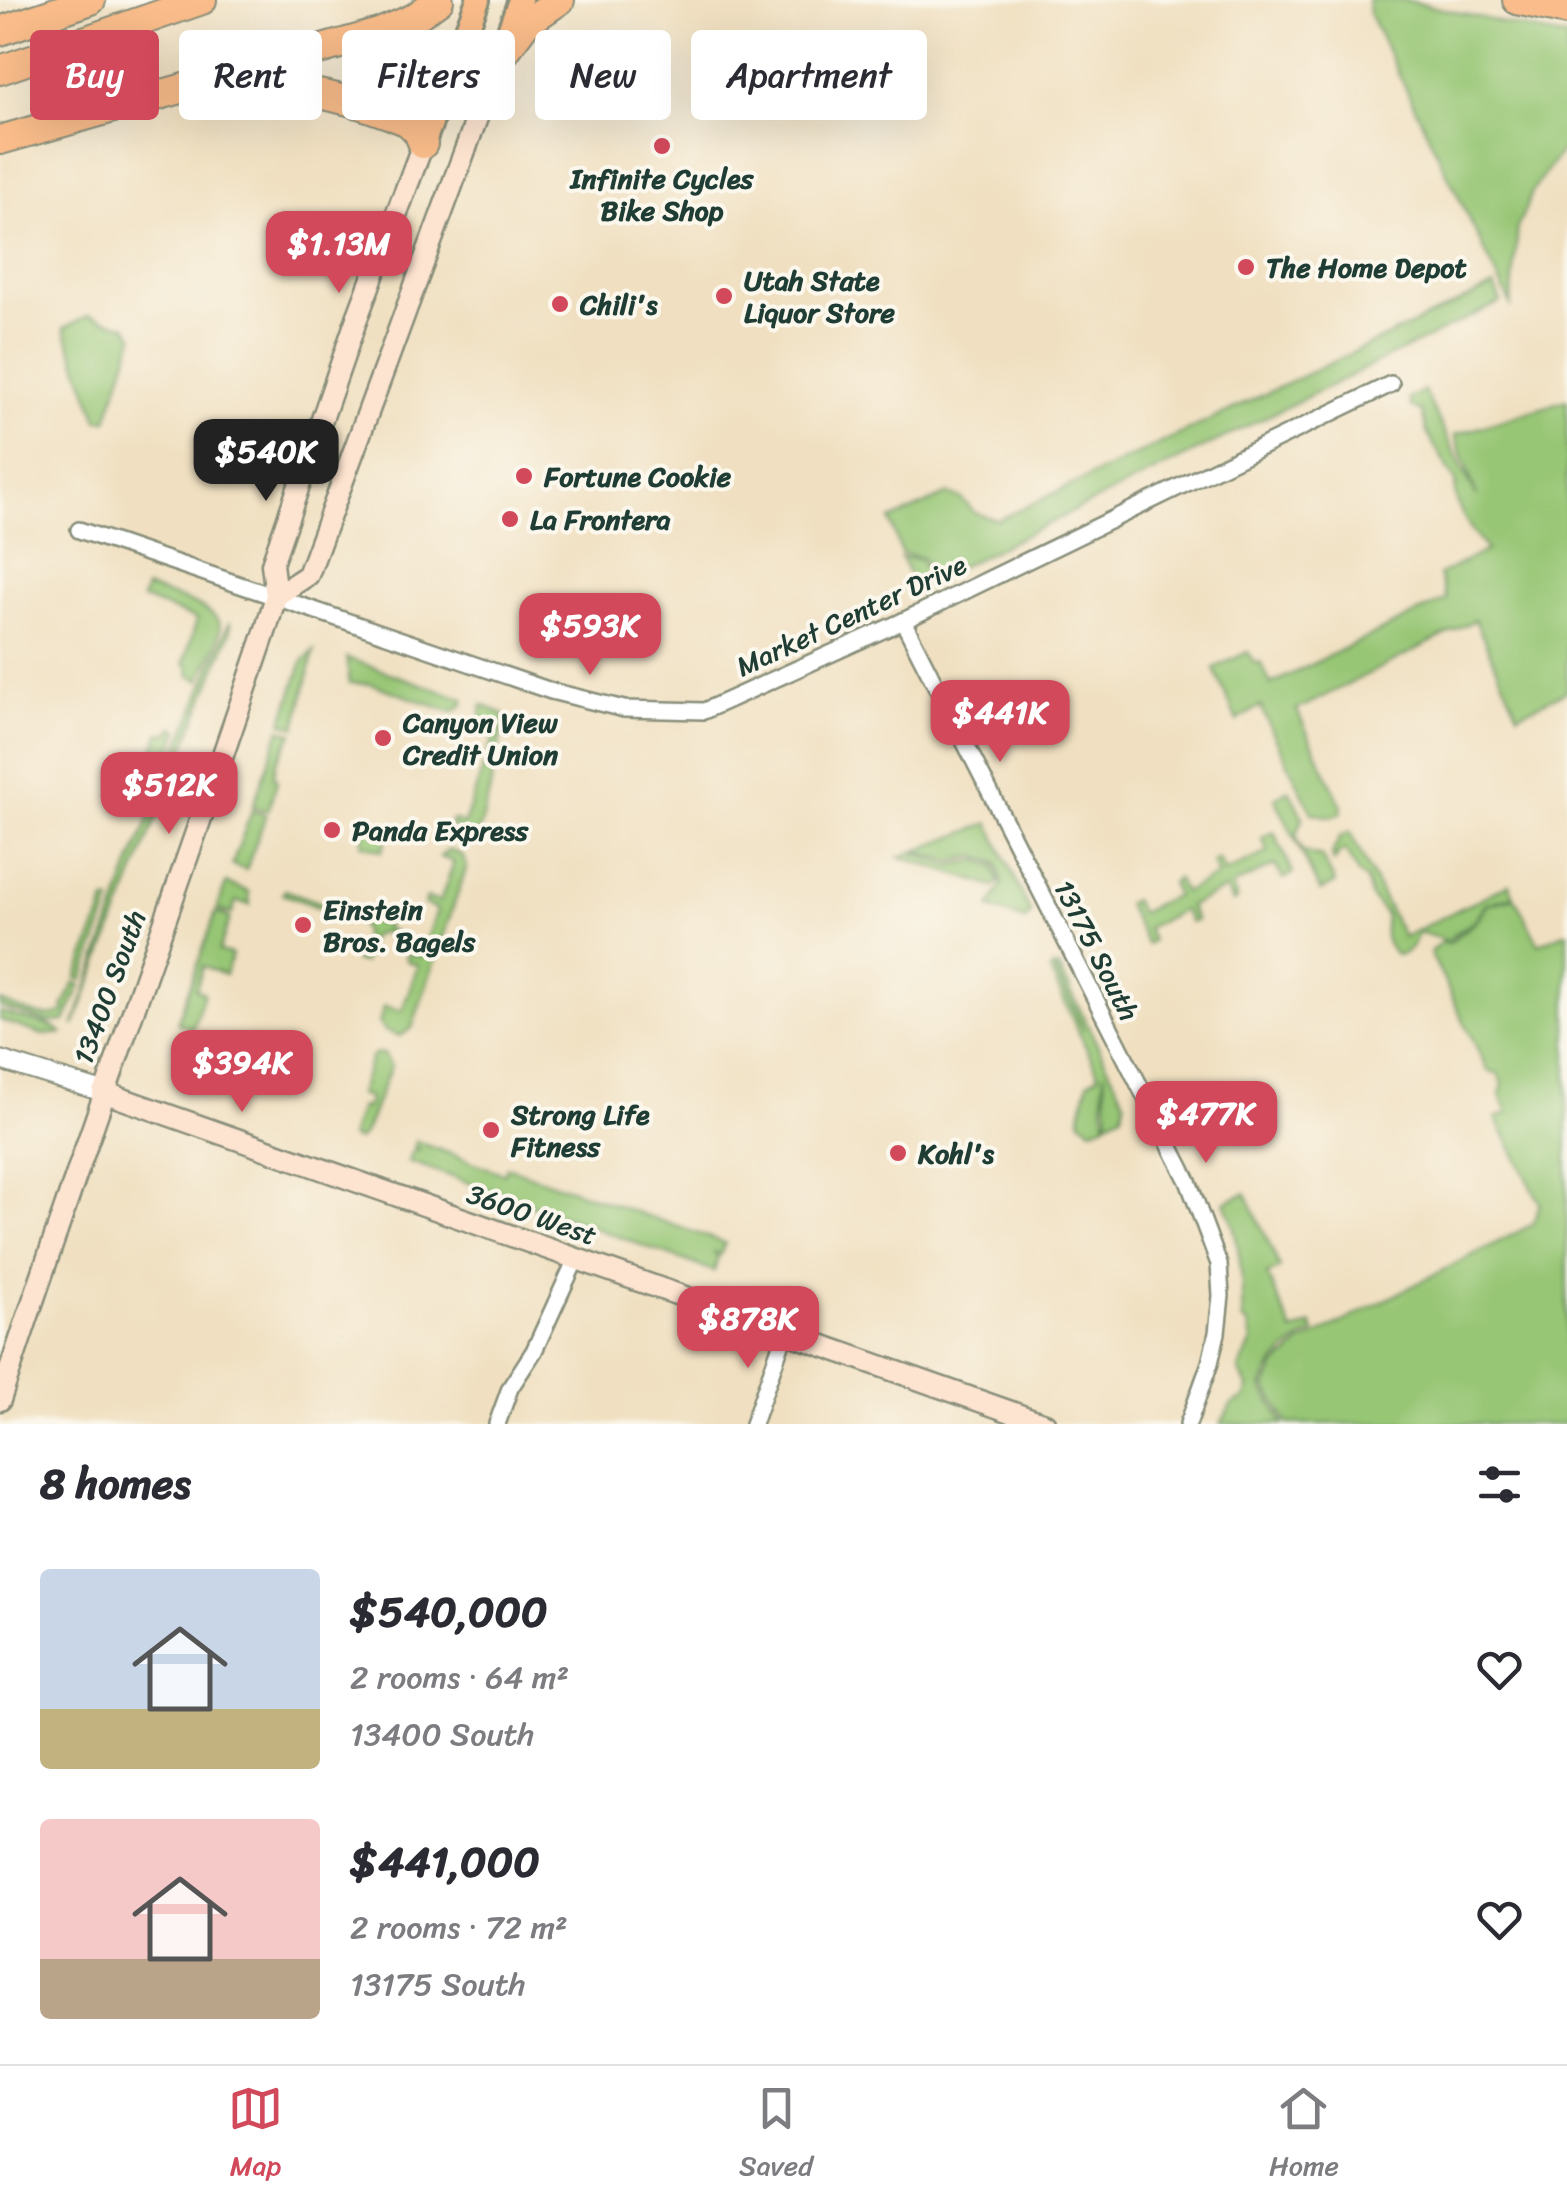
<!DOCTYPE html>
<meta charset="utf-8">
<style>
body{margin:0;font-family:Sriracha,sans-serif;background:#f2f2f3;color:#2b2b33;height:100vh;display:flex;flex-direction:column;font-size:38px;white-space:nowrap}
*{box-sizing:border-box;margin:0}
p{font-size:32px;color:#7c7c81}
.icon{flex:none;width:55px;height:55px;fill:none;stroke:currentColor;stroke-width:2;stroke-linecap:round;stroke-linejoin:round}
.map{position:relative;height:1424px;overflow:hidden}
.side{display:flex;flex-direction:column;background:#fff;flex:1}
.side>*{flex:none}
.banner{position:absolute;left:30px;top:30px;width:1000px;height:90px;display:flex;gap:20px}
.price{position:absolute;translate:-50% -85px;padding:0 22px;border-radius:20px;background:#d1495b;color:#fff;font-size:32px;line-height:65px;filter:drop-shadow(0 2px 5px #0008)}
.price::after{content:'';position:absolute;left:50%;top:60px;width:30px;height:22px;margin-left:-15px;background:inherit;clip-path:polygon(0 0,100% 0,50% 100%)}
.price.on{background:#222;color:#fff}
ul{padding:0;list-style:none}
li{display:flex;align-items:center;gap:30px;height:250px;padding:0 40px}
li span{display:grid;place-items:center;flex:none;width:280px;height:200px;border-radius:10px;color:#555}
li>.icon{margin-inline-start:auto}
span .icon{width:120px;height:120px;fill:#fffc;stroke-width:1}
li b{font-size:42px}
h2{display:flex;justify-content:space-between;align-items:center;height:120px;padding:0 40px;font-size:42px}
.pill{padding:0 35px;border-radius:10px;background:#fff;box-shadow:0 10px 40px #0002;font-size:35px;line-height:90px}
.pill.on{background:#d1495b;color:#fff}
.tab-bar{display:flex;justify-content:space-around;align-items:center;height:140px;border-top:2px solid #e1e1e2;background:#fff;font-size:28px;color:#7c7c81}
.tab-bar a{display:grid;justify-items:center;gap:5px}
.tab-bar .on{color:#d1495b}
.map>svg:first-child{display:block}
</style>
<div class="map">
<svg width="1567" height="1424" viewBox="0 0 1567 1424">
<rect width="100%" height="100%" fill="#fbf7ec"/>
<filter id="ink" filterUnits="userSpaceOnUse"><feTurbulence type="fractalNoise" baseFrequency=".01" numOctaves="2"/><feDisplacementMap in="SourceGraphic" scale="20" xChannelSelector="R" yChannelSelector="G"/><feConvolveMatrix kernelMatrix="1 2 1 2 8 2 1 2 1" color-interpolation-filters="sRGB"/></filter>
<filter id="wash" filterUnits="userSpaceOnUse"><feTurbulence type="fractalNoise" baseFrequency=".0048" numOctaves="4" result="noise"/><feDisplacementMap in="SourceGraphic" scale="40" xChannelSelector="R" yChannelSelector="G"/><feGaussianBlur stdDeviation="2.25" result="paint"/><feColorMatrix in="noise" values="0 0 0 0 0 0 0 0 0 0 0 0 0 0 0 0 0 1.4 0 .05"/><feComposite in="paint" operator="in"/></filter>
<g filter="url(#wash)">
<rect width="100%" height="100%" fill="#f0e0c1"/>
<g fill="#97c675" stroke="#5b8254" stroke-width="2.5">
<polygon points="1368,0 1405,0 1567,38 1567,143 1533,190 1518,226 1511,305 1369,13"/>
<polygon points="1494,286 1501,302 935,579 923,558 901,553 890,520 948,494 961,498 975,513 998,520"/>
<polygon points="89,315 127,326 134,336 107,420 98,420 64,328"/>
<path d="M 1424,391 L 1477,497 L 1455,435 L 1567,400 L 1567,691 L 1518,714 L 1475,620 L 1297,710 L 1342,807 L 1341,813 L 1330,817 L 1312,813 L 1260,706 L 1237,721 L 1214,668 L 1248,652 L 1254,663 L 1260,662 L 1271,684 L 1447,599 L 1439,575 L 1487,550 C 1473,533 1451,505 1456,482 L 1427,433 L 1422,412 L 1411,407 L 1409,398 Z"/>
<polygon points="901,557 920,559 931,582 923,586 913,583"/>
<path d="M 146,588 C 163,594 220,606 220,628 C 220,643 206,666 200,680 L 190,676 L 188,666 L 184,663 L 197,619 L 142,599 Z"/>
<polygon points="230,621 230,633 74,1026 131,863"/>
<polygon points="314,651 296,727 282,723 303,661"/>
<polygon points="347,658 464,699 462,706 452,712 371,684 349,683"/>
<path d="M 482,705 L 504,714 C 505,721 483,825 479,830 C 477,832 474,833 472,834 L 450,826 L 452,820 L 464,824 L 496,730 L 480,722 Z"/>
<polygon points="173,727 179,730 150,804 139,800 159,734 169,733"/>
<polygon points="280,729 293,733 276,763 274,777 277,781 268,811 253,806"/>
<polygon points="1289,790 1303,818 1296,837 1303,852 1322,857 1335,883 1320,891 1275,798"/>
<polygon points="252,810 266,815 246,870 232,865"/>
<polygon points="989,823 1031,913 1025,920 990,908 1002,884 997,863 976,856 951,861 916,851"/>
<polygon points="365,826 383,834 386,842 382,851 362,844"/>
<polygon points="1274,832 1293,873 1283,879 1275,865 1232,886 1237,900 1233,902 1225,889 1189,906 1196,920 1190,923 1183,910 1147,928 1152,941 1147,944 1126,904 1133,900 1140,913 1176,895 1171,882 1177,879 1184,892 1218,875 1212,862 1218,859 1225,872 1268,852 1262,838"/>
<path d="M 1350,832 L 1403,937 L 1509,884 L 1514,896 L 1485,904 C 1474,929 1464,923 1448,941 L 1419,932 C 1413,945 1412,952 1396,955 C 1382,943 1384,932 1386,915 L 1371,897 L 1366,880 L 1358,874 L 1346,851 L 1340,852 L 1334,861 L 1332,854 L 1340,837 Z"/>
<polygon points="448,850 462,855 467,866 412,1028 400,1036 385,1031 379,1023 384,1006 402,1011 418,965 407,961 405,956 409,954 421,957 437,910 424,904 427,898 440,902 454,862 440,857"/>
<polygon points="913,852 950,865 978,860 994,866 999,882 994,887 900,857"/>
<polygon points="226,883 249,892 250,905 236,901 232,914 217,909"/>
<polygon points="285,890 387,926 386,929 394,932 389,940 384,931 370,937 363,963 355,961 364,933 359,922 283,894"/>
<path d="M 1515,898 L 1539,944 L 1567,932 L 1567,1424 L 1288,1424 L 1266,1387 L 1275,1367 L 1300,1344 L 1533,1224 L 1540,1203 L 1496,1118 L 1508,1113 L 1500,1094 L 1503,1084 L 1499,1074 L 1488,1071 L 1430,952 L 1441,942 L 1450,943 C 1466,925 1475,930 1487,905 Z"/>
<polygon points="106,901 111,902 83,980 77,978"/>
<polygon points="216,912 230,918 219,951 232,955 225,975 203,966 196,989 204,993 193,1028 177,1023"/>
<polygon points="1053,967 1084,1030 1055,968 1059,967 1125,1101 1122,1114 1108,1121 1104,1072 1103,1109 1106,1123 1091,1129 1080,1119 1088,1082 1099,1075 1050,971"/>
<path d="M 75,982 L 81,985 L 65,1021 L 47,1022 L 0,1007 L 0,1001 C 20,1008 45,1023 65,1011 L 63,1007 Z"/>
<polygon points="0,1012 54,1027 62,1033 43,1035 0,1020"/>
<polygon points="376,1054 384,1054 391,1066 365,1132 358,1140 350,1137 360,1107 366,1108 370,1098 359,1094 371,1058"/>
<polygon points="416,1141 504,1174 507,1167 725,1243 720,1255 713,1251 718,1257 714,1271 408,1161 414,1149 420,1151 414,1146"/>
<path d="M 1246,1193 L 1280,1268 L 1267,1275 L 1293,1332 L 1311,1324 L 1314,1332 C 1289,1346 1272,1360 1262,1387 L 1284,1424 L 1221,1424 L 1231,1405 L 1246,1397 L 1248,1388 L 1239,1370 L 1252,1341 L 1248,1324 L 1242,1320 C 1243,1279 1241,1240 1225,1202 Z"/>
</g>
</g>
<g filter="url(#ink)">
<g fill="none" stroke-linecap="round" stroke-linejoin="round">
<g stroke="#888e7a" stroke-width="20">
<g id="minor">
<polyline points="79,530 551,691 624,709 704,711 903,621 1391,384"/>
<polyline points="903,621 1188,1181 1219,1264 1221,1296 1217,1333 1210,1363 1188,1424"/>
<polyline points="497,1424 510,1388 534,1351 576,1259"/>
<polyline points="753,1424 785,1333"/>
</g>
</g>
<g stroke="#888e7a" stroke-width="22">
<polyline id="tertiary" points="0,1060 103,1092"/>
</g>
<g stroke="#888e7a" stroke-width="25">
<g id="secondary">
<polyline points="276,596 308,575 498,61"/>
<polyline points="103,1092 1045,1424"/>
<path d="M 0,1400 C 85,1141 179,887 266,629 L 276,596 L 272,564 L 357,318 L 423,144"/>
</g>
</g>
<g stroke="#888e7a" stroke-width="28">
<g id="primary">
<polyline points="504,44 520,0"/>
<polyline points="423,144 478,0"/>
</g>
</g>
<g stroke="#888e7a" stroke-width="32">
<g id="motorway">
<polyline points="1517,0 1567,11"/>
<polyline points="0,31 91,0"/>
<polyline points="498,61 525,24 560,0"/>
<polyline points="0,70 202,0"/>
<path d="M 226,89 C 289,83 350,97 408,122 L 418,132 L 423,144"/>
<polyline points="0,140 379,33 414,18 439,0"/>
</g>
</g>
<use href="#minor" stroke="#fff" stroke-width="15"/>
<use href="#tertiary" stroke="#fff" stroke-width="18"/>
<use href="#secondary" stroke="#fde4d0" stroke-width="20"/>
<use href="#primary" stroke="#f9bc8a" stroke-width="22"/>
<use href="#motorway" stroke="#f9bc8a" stroke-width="28"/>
</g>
</g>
<g fill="#d1495b" stroke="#fbf7ec" stroke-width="4">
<circle cx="662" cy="146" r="10"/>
<circle cx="1246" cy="267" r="10"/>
<circle cx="724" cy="296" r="10"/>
<circle cx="560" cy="304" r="10"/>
<circle cx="524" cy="476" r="10"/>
<circle cx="510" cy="519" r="10"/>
<circle cx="383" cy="738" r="10"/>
<circle cx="332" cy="830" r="10"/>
<circle cx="303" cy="925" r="10"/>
<circle cx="491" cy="1130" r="10"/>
<circle cx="898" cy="1153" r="10"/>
</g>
<g text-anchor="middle" stroke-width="8" stroke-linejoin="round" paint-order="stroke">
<g font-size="28" font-weight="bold" fill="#1f3d34" stroke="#fbf7ec" text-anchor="start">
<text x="662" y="188" text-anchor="middle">Infinite Cycles<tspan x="662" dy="32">Bike Shop</tspan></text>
<text x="1266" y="277">The Home Depot</text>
<text x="744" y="290">Utah State<tspan x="744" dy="32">Liquor Store</tspan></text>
<text x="580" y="314">Chili's</text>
<text x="544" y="486">Fortune Cookie</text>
<text x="530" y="529">La Frontera</text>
<text x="403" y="732">Canyon View<tspan x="403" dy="32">Credit Union</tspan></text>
<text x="352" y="840">Panda Express</text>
<text x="323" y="919">Einstein<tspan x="323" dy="32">Bros. Bagels</tspan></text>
<text x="511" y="1124">Strong Life<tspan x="511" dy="32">Fitness</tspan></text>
<text x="918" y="1163">Kohl's</text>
</g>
<g font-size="28" fill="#1f3d34" stroke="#fbf7ec">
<text transform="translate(851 615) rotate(-25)" y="10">Market Center Drive</text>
<text transform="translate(1097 950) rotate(63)" y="10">13175 South</text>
<text transform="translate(109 987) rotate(-70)" y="10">13400 South</text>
<text transform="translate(532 1214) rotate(19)" y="10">3600 West</text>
</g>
</g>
</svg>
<b class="price" style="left:339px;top:296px">$1.13M</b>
<b class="price on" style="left:266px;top:504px">$540K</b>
<b class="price" style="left:590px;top:678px">$593K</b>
<b class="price" style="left:1000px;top:765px">$441K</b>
<b class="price" style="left:169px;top:837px">$512K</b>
<b class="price" style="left:242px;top:1115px">$394K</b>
<b class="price" style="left:1206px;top:1166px">$477K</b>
<b class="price" style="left:748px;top:1371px">$878K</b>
<div class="banner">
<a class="pill on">Buy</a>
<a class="pill">Rent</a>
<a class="pill">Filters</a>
<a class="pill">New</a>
<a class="pill">Apartment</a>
</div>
</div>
<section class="side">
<h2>8 homes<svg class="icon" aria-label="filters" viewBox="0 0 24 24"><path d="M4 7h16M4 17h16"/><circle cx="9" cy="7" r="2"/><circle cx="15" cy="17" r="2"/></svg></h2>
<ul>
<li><span style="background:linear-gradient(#c9d6e8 70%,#c2b280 0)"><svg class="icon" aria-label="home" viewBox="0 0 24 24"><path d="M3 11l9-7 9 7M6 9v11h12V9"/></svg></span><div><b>$540,000</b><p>2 rooms · 64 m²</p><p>13400 South</p></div><svg class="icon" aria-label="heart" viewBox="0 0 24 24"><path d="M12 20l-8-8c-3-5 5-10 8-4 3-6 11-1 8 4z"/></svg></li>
<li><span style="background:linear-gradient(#f6c9c9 70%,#b9a48a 0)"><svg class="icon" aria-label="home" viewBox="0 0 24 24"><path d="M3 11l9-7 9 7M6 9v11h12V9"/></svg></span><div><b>$441,000</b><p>2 rooms · 72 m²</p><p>13175 South</p></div><svg class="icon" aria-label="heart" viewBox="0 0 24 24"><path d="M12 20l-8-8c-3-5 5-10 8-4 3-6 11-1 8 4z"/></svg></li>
</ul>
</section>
<nav class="tab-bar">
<a class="on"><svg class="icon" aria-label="map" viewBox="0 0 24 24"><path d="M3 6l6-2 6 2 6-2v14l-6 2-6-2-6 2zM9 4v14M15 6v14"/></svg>Map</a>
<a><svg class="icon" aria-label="saved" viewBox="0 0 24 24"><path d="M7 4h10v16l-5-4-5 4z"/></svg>Saved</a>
<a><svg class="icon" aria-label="home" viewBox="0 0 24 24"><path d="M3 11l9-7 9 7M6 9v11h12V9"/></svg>Home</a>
</nav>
